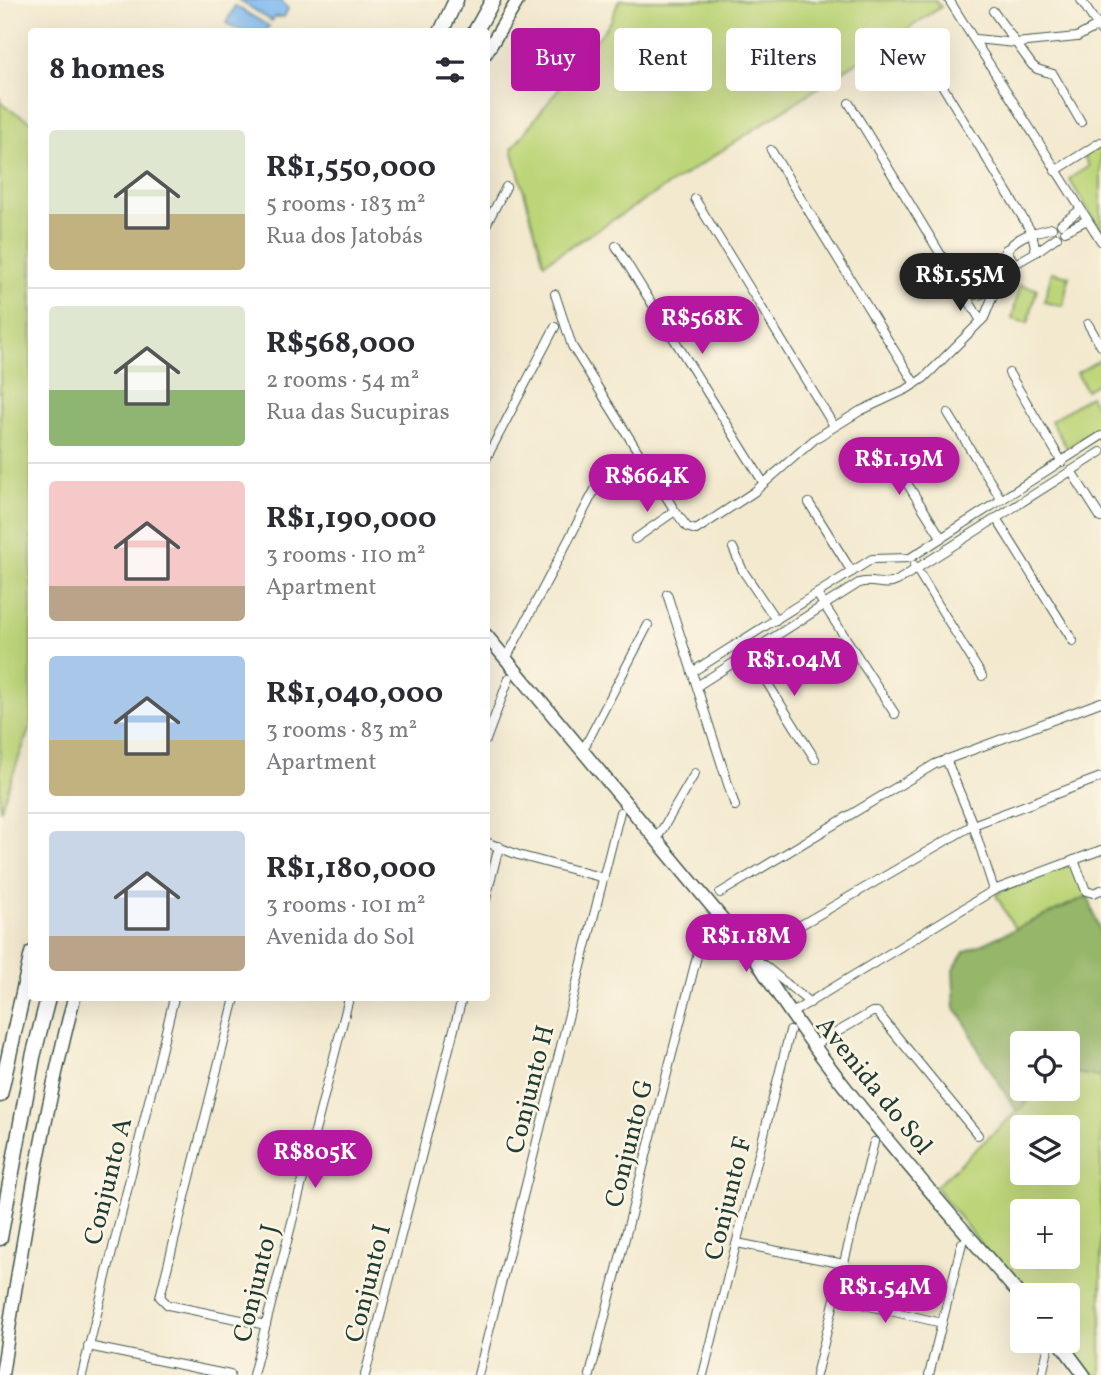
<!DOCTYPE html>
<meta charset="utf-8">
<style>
body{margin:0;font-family:Vollkorn,serif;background:#f2f2f3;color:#2b2b33;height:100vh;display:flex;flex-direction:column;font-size:26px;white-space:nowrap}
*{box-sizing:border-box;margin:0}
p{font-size:23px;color:#7c7c81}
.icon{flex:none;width:38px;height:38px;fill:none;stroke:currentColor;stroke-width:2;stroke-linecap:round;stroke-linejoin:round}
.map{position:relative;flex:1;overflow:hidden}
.panel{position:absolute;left:28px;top:28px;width:462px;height:973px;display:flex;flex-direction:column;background:#fff;border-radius:7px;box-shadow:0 7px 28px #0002}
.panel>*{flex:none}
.hud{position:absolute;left:511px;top:28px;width:485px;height:63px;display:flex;gap:14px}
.buttons{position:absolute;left:1010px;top:1031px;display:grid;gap:14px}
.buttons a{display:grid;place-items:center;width:70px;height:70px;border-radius:7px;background:#fff;box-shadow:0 7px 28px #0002;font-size:35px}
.price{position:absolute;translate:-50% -60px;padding:0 16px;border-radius:24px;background:#b5179e;color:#fff;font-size:23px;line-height:46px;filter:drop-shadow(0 2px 4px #0008)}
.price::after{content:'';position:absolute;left:50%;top:42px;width:21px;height:16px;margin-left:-10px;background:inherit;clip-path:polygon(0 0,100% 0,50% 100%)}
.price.current{background:#222;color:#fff}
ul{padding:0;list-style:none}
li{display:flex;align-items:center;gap:21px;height:175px;padding:0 21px}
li+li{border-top:2px solid #e1e1e2}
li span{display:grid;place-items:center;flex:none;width:196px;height:140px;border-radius:7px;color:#555}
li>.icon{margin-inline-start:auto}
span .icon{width:84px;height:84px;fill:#fffc;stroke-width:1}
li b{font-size:30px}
h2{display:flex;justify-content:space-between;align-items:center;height:84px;padding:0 21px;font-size:30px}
.tag{padding:0 24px;border-radius:7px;background:#fff;box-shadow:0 7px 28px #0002;font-size:24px;line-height:63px}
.tag.current{background:#b5179e;color:#fff}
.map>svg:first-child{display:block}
</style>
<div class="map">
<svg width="1101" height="1375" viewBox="0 0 1101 1375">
<rect width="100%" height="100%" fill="#fcf5e5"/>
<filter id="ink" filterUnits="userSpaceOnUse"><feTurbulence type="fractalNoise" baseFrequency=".0143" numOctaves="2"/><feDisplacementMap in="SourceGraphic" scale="14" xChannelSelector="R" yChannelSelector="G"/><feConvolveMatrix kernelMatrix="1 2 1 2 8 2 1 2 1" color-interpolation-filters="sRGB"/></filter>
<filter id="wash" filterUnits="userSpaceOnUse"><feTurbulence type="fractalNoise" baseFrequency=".00686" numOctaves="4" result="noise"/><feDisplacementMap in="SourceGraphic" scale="28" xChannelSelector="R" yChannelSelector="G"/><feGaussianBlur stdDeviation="1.57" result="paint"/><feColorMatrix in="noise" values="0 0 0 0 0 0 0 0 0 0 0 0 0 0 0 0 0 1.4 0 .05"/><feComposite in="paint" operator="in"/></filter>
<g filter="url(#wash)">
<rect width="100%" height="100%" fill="#f3e9cf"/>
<g fill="#bdd579" stroke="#6e8956" stroke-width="2" fill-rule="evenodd">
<polygon points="619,0 935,0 941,7 683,176 544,263 512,149 611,21"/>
<polygon points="0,99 4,106 32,122 31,724 0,811"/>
<polygon points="1101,146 1101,231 1069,179 1089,166 1084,156"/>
<polygon points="1052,272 1069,276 1063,306 1044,302"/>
<polygon points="1020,285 1037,289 1028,323 1012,319"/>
<polygon points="1101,359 1101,381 1086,390 1077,373"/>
<polygon points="1090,396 1101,414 1101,426 1067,448 1051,421"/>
<polygon points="1070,863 1078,870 1088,896 1015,929 996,895 1005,888"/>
<path d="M 1068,1072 L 1101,1077 L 1101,1375 L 1086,1375 L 1058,1341 L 1068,1340 L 1068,1295 L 1022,1295 L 935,1187 L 1041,1089 L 1068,1088 ZM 1022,1127 L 1068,1127 L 1068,1172 L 1022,1172 ZM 1022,1211 L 1068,1211 L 1068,1256 L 1022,1256 Z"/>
</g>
<polygon fill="#96b669" stroke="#5a7a4e" stroke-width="2" points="1088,896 1101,935 1101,1077 1068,1072 1068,1043 1022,1043 1022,1088 1041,1089 1017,1112 979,1051 963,1018 955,1009 953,970 964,952"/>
<g fill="#7fb9f0" stroke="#4f7b92" stroke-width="2">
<polygon points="239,0 281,0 288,9 284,17 274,17 272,21"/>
<polygon points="235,6 269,26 266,31 241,31 226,23"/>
</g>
</g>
<g filter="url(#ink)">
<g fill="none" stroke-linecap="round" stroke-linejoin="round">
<g stroke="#3f574b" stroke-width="10">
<g id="street">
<polyline points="949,0 1101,241"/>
<polyline points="1081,0 1101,31"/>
<polyline points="993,11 1032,65 1037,69 1053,74 1081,122"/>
<polyline points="914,39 1032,233 1052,228"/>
<polyline points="975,39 1016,43 1077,37 1101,24"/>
<polyline points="849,103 981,321"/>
<polyline points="771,150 915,384"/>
<polyline points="1055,171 1101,142"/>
<polyline points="695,199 834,426"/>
<polyline points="1061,224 1080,210"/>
<polyline points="486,225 506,187"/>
<polyline points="1065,231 1087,220"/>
<polyline points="616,246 763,482"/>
<polyline points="1036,252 1057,237"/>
<path d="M 964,290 C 973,297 981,296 989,290 C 997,264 1004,242 1032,233 L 1036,252 L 1015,264 L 1006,249"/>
<polyline points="555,294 572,346 675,511 687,527 696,530 754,492 816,438 860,411 907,389 924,378 984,318 999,281 1015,264"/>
<polyline points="1088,324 1101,346"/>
<polyline points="1009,373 1062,462"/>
<polyline points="948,413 1001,499"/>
<polyline points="881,442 941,537"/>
<polyline points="486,459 555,327"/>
<polyline points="1071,471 1101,518"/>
<polyline points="809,503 852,572"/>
<polyline points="996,518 1073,641"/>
<polyline points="635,539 675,511"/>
<polyline points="733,548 743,571 776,620"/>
<polyline points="914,565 982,676"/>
<polyline points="667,594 735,806"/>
<polyline points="817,594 895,714"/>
<polyline points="741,641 815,759"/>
<polyline points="506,659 602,476"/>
<polyline points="692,672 872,559 910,558 1101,436"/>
<path d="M 697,686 L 859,583 C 872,578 884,588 897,581 L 1101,452"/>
<polyline points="486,740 509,678"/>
<polyline points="583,750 648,625"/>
<polyline points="946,759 973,825 994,890"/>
<polyline points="656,840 695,773"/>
<polyline points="486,842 518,855 604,878"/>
<polyline points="1074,860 1086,891 1093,893 1101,890"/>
<polyline points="720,893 935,764 1101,702"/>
<polyline points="486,899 499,846"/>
<polyline points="763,947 973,825 1101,777"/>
<polyline points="764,965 810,1003"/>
<polyline points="235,998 160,1297 168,1305 266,1325"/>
<polyline points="790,1014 994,890 1101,850"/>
<polyline points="813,1046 872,1012 877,1012 978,1135"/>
<polyline points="737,1243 844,1264"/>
<polyline points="835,1298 942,1323"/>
<polyline points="88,1346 230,1375"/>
<polyline points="82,1375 174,998"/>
<polyline points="253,1375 349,998"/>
<polyline points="365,1375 462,998"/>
<polyline points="478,1375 620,812"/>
<polyline points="590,1375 706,921"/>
<polyline points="703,1375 790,1031"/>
<polyline points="816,1375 874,1142"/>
<polyline points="929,1375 962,1243"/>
<polyline points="1042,1375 1048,1349"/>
</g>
</g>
<g stroke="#3f574b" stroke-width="15">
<g id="secondary">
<polyline points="486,53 518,0"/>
<path d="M 486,635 L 755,958 C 829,1080 930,1190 1022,1298"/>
<polyline points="1058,1340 1084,1375"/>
<path d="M 2,1375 C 21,1248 42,1122 74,998"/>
</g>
</g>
<g stroke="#3f574b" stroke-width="17">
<g id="highway">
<polyline points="441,32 456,0"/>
<polyline points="475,32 493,0"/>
<polyline points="0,1095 32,953"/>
<polyline points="0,1238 33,1057 48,998"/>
</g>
</g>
<use href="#street" stroke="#fff" stroke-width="8"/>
<use href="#secondary" stroke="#fff" stroke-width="12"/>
<use href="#highway" stroke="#fff" stroke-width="14"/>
</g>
</g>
<g text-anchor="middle" stroke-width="5" stroke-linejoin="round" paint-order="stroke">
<g font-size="26" fill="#1f3d34" stroke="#fcf5e5">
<text transform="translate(875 1085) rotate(51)" y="9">Avenida do Sol</text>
<text transform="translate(529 1089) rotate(-76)" y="9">Conjunto H</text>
<text transform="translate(628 1143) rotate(-76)" y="9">Conjunto G</text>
<text transform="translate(107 1181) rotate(-76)" y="9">Conjunto A</text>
<text transform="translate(727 1198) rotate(-76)" y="9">Conjunto F</text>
<text transform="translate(255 1283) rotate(-76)" y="9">Conjunto J</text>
<text transform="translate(367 1283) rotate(-76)" y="9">Conjunto I</text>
</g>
</g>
</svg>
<div class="buttons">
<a><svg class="icon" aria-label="locate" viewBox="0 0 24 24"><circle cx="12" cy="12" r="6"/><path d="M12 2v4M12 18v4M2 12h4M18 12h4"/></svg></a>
<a><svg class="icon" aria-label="layers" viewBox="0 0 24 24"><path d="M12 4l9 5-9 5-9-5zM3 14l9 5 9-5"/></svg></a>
<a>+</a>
<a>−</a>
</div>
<b class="price current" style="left:960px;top:313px">R$1.55M</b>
<b class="price" style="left:702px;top:356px">R$568K</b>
<b class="price" style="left:899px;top:497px">R$1.19M</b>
<b class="price" style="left:647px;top:514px">R$664K</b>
<b class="price" style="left:794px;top:698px">R$1.04M</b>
<b class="price" style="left:746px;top:974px">R$1.18M</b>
<b class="price" style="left:315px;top:1190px">R$805K</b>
<b class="price" style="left:885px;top:1325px">R$1.54M</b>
<div class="hud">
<a class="tag current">Buy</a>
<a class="tag">Rent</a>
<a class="tag">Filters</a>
<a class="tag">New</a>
</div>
<section class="panel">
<h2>8 homes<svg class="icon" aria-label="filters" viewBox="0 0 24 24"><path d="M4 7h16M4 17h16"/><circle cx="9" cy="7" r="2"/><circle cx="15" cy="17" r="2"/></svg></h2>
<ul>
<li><span style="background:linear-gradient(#dfe7d0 60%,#c2b280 0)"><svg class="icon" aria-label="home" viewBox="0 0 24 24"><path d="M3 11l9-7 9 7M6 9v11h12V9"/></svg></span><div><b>R$1,550,000</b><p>5 rooms · 183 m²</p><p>Rua dos Jatobás</p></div></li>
<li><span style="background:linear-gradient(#dfe7d0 60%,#8fb573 0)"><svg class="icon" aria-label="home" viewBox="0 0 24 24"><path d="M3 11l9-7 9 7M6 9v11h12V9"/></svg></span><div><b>R$568,000</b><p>2 rooms · 54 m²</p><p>Rua das Sucupiras</p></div></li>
<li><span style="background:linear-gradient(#f6c9c9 75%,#b9a48a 0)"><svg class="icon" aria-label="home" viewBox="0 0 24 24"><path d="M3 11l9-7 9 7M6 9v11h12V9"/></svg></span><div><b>R$1,190,000</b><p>3 rooms · 110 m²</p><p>Apartment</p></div></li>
<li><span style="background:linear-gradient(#a9c7e8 60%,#c2b280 0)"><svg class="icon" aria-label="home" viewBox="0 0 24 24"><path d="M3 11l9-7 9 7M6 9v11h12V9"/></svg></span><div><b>R$1,040,000</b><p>3 rooms · 83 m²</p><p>Apartment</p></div></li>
<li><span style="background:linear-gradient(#c9d6e8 75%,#b9a48a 0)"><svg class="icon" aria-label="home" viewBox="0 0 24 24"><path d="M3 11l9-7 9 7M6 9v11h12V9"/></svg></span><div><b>R$1,180,000</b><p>3 rooms · 101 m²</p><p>Avenida do Sol</p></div></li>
</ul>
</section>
</div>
